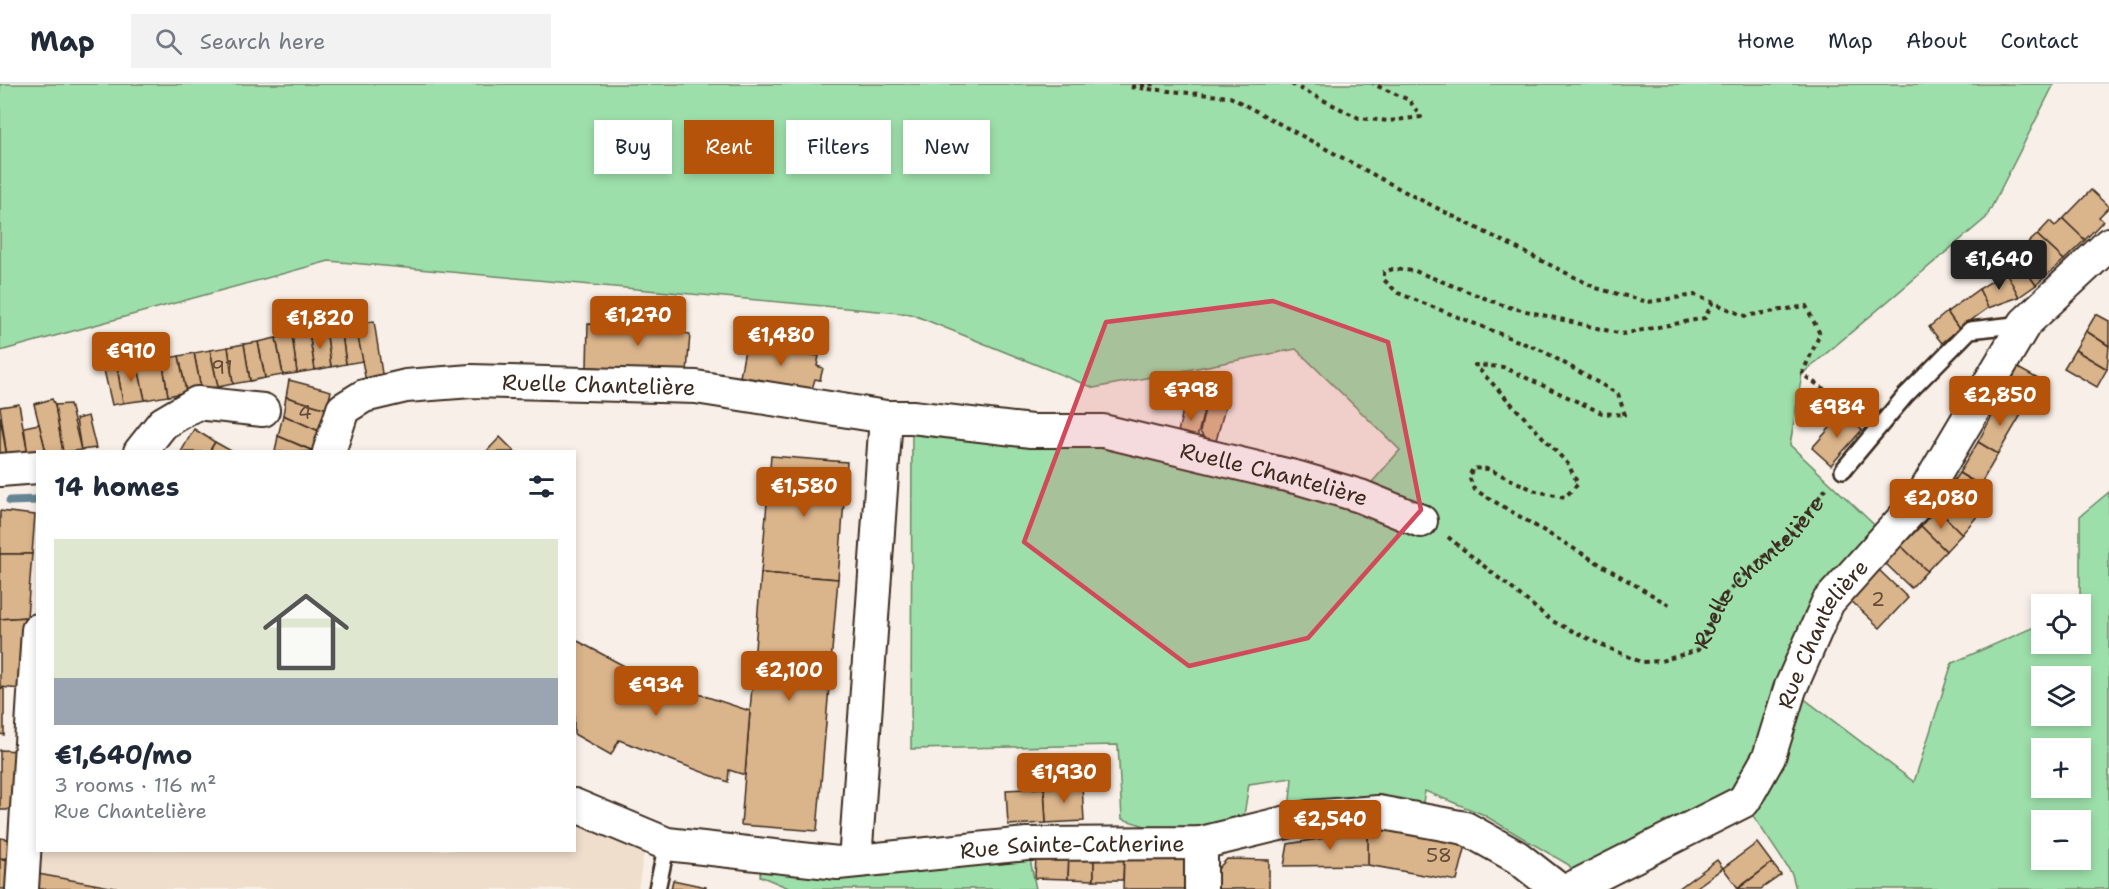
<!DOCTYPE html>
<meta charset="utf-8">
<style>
body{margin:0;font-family:"Shantell Sans",sans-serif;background:#f2f2f3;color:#1f2937;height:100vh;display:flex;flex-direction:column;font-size:22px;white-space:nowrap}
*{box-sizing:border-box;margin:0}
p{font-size:20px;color:#747a83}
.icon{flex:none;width:33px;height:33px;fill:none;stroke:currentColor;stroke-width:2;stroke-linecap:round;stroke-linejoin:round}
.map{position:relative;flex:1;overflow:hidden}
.details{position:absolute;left:36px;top:366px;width:540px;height:402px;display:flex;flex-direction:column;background:#fff;border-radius:0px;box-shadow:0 3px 9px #0003}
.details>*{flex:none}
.hud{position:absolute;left:594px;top:36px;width:570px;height:54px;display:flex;gap:12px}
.tools{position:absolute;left:2031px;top:510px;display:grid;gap:12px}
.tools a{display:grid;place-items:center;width:60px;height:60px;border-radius:0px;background:#fff;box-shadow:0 3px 9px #0003;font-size:30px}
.price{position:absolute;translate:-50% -51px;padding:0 14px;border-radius:6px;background:#b45309;color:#fff;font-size:20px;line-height:39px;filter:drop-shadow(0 2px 3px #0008)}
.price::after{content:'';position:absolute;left:50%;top:36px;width:18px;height:14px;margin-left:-9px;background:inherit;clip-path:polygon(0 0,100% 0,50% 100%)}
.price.active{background:#222;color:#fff}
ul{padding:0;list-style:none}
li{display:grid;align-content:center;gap:12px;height:318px;padding:0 18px}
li+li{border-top:2px solid #e0e1e3}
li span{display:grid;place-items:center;height:186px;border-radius:0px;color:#555}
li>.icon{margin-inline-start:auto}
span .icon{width:108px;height:108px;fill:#fffc;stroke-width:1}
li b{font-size:26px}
h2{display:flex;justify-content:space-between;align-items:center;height:72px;padding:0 18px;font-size:26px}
.pill{padding:0 21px;border-radius:0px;background:#fff;box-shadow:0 3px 9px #0003;font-size:21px;line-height:54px}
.pill.active{background:#b45309;color:#fff}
header{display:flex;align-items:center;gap:36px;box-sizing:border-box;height:84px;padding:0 30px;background:#fff;border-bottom:2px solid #e0e1e3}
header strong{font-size:28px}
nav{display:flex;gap:33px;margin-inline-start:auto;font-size:21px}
.search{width:420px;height:54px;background:#f2f2f3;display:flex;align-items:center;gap:15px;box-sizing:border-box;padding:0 21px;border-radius:0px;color:#747a83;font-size:22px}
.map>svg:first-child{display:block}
</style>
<header>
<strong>Map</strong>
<div class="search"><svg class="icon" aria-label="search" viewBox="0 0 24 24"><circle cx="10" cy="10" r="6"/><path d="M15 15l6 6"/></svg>Search here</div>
<nav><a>Home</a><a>Map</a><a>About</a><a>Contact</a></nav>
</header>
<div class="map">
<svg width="2109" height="805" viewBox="0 0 2109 805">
<rect width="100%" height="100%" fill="#f8f0e8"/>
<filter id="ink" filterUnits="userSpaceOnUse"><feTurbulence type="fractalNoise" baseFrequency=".0167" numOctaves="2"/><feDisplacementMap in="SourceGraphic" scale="12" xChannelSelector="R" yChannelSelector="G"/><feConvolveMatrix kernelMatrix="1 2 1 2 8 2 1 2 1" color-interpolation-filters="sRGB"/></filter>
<g filter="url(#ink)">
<polygon fill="#efdecc" points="575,735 644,768 638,805 31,805 38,766 574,766"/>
<g fill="#9ddfaa" stroke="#6c8464" stroke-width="1.5" fill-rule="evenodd">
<path d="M 0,0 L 2054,0 L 1986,134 L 1802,290 L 1790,361 L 1887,453 L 1790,604 L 1914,698 L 1952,579 L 2041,540 L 2042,560 L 2080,560 L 2080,432 L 2109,408 L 2109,805 L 1796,805 L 1792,790 L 1744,718 L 1580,800 L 1569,781 L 1482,730 L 1425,707 L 1420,734 L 1288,738 L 1292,694 L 1249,700 L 1241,750 L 1201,759 L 1122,735 L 1118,661 L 911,665 L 912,333 L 1031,347 L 1360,412 L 1400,366 L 1296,265 L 1094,304 L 911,230 L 329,177 L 0,267 ZM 2042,592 L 2080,592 L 2080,632 L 2042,632 ZM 2042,664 L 2080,664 L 2080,704 L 2042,704 ZM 2042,736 L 2080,736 L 2080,776 L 2042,776 Z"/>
<polygon points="1027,760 1036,805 791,805 760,792 762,771"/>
</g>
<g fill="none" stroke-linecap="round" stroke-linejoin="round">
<polyline stroke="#668594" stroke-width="9" points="10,417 38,416"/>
</g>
<g fill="#dab48b" stroke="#3b2a1e" stroke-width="1.5">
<polygon points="2091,106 2109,123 2099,133 2103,137 2085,156 2063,135"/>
<polygon points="2063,135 2085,156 2064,176 2037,151 2050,137 2055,142"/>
<polygon points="2037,151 2064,176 2036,201 2014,171"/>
<polygon points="2014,171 2036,201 2019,213 2002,181"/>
<polygon points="2006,188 2019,213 1988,224 1979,205"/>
<polygon points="1979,205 1988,224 1959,245 1947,228"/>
<polygon points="1947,228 1959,245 1942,259 1929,243"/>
<polygon points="2096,230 2109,237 2109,262 2086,247"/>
<polygon points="657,235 674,238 673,247 690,250 687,288 587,283 588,240 646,241 647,246 656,246"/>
<polygon points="374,237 383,296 366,298 355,240"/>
<polygon points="355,240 363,277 346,280 341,243"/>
<polygon points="341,243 346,280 331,283 326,245"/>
<polygon points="326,245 331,283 315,286 309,249"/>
<polygon points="2086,247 2109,262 2107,285 2075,266"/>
<polygon points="309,249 315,286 297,289 292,251"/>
<polygon points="292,251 297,289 283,291 276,254"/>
<polygon points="276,254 283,291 265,294 258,258"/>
<polygon points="258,258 265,294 250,297 244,260"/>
<polygon points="244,260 250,297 233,300 228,263"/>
<polygon points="746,260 819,272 817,282 823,284 820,296 815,295 812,305 740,293"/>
<polygon points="228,263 233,300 218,303 210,266"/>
<polygon points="210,266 218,303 201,305 194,269"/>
<polygon points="2075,266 2107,285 2097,303 2064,284"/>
<polygon points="194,269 201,305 186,308 179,272"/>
<polygon points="179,272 186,308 168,312 162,275"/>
<polygon points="162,275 168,312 145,316 137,279"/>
<polygon points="137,279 145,316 123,319 117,283"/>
<polygon points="117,283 123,319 112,321 104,286"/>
<polygon points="2018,284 2040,296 2022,329 2000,317"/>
<polygon points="289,296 331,307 327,325 286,313"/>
<polygon points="286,313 327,325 321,348 283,331"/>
<polygon points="1186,313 1206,319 1195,362 1176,357"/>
<polygon points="52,315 55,321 63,368 46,368 34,320"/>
<polygon points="2000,317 2022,329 1998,370 1978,358"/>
<polygon points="1206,319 1225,324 1216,357 1204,354 1200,348"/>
<polygon points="19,320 28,371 7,373 0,323"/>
<polygon points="70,320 81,366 63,368 55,321"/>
<polygon points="1843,329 1862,346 1831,381 1812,364"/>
<polygon points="283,331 321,348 316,368 278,352"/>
<polygon points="0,332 7,373 0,373"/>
<polygon points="88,332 96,364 81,366 76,335"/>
<polygon points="39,340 46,368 28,371 24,343"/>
<polygon points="194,345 215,358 209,368 181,368"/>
<polygon points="278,352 315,368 275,368"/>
<polygon points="500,353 515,368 486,368"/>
<polygon points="215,358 233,368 209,368"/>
<polygon points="1978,358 1998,370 1980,401 1959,389"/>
<polygon points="771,372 847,378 838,495 761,489"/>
<polygon points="1959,389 1990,408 1978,426 1947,406"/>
<polygon points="1947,406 1980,429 1962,450 1936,424"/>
<polygon points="1936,424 1962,450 1946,467 1921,442"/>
<polygon points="0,427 35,431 32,470 0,470"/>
<polygon points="1921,442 1946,467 1927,487 1901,462"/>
<polygon points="1901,462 1927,487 1911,504 1885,479"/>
<polygon points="0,470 32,470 27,533 0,535"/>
<polygon points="1878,485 1908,514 1880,544 1849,515"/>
<polygon points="761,489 838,495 817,747 741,741"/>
<polygon points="27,533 21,605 0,603 0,535"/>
<polygon points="574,555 641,591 750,627 745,691 729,686 728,698 619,656 611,671 574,650"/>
<polygon points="0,604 4,605 4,651 0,650"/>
<polygon points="0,666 21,667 18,717 7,726 0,726"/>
<polygon points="1082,701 1084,737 1046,739 1044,704"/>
<polygon points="1044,704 1046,739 1008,741 1006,706"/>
<polygon points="1419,746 1467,757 1457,797 1368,781 1368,747"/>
<polygon points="1368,747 1368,781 1284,782 1288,760"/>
<polygon points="0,754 15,756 13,775 0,774"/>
<polygon points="1757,759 1772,779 1738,804 1723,784"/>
<polygon points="1036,770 1069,771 1068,795 1035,794"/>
<polygon points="1069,771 1094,771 1094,796 1068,795"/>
<polygon points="1094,771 1124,772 1123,796 1094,796"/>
<polygon points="1124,772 1184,774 1184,805 1123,805"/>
<polygon points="0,775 12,776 10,805 0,805"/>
<polygon points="1227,775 1269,776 1269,805 1215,805 1215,788"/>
<polygon points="1717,776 1723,784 1694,805 1678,805"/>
<polygon points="1772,779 1781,791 1761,805 1738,805"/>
<polygon points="38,790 121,805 38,805"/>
<polygon points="673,796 706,803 705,805 671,805"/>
</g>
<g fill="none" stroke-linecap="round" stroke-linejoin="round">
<g stroke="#3b2a1e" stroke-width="20">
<g id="lane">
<polyline points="1843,386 1905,312 1970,246 2023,240"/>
<polyline points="657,805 667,760"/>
</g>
</g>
<g stroke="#3b2a1e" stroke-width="36">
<g id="street">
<polyline points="140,368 163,339 197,319 263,326"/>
<path id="s2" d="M 329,368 L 343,325 L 364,312 L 406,302 L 471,297 L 696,303 L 886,333 L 912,333 L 1031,347 L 1103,347 L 1299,394 L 1360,412 L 1421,437"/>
<polyline points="0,386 38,383"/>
<path id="s3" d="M 574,721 L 667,760 L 838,779 L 1027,760 L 1201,759 L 1308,733 L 1378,728 L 1465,744 L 1517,773 L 1558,805"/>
<polyline points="855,777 886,333"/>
<polyline points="22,805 38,546"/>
<polyline points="1201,805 1201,759"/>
<path id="s4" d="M 1570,805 L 1744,717 L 1769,673 L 1790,605 L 1828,518 L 1920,416 L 2025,239 L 2109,160"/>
</g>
</g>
<g stroke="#3b2a1e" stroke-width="4" stroke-dasharray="4.5 4.5" stroke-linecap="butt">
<polyline points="1154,0 1129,3 1230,13 1413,112 1596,204 1648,218 1695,211 1745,232 1806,222 1820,250 1802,290 1860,330"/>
<polyline points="1291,0 1359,34 1388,37 1421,33 1409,16 1373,0"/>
<path id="s1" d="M 1448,453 L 1552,537 L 1602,561 L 1641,578 L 1661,577 L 1698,566 L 1721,515 L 1753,482 L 1792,449 L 1828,402"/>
<polyline points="1669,521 1475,406 1469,393 1473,384 1488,385 1536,407 1565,413 1578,400 1568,380 1475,281 1503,283 1602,329 1625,331 1618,310 1543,267 1398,209 1384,196 1384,188 1393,185 1415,187 1505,222 1622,250 1705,234 1713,217"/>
</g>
<use href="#lane" stroke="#fff" stroke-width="15"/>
<use href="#street" stroke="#fff" stroke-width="32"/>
</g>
</g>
<path fill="#d1495b" fill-opacity="0.2" stroke="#d1495b" stroke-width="4.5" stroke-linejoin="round" d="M 1273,217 L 1388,258 L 1421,426 L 1308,554 L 1189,582 L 1024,458 L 1106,238 Z"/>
<g text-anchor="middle" stroke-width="5" stroke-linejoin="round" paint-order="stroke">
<g font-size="20" fill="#634c39">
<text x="222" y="290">91</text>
<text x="305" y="335">4</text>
<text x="1878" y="522">2</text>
<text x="1439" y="778">58</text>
</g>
<g font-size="22" fill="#3b2a1e" stroke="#fff">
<text dy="8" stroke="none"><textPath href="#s2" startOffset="306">Ruelle Chantelière</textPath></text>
<text dy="8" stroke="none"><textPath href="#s2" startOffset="990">Ruelle Chantelière</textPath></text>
<text dy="8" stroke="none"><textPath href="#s1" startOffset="390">Ruelle Chantelière</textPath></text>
<text dy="8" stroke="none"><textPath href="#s4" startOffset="381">Rue Chantelière</textPath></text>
<text dy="8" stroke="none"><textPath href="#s3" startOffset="508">Rue Sainte-Catherine</textPath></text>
</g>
</g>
</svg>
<div class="tools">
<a><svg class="icon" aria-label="locate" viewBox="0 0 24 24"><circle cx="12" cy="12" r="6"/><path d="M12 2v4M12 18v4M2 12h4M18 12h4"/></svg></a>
<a><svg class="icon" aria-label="layers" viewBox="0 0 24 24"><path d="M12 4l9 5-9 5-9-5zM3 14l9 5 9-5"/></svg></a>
<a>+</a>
<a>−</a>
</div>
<b class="price active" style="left:1999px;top:207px">€1,640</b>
<b class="price" style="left:638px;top:263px">€1,270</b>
<b class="price" style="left:320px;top:266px">€1,820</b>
<b class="price" style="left:781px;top:283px">€1,480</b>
<b class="price" style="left:131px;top:299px">€910</b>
<b class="price" style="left:1191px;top:338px">€798</b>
<b class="price" style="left:2000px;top:343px">€2,850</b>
<b class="price" style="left:1837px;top:355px">€984</b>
<b class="price" style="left:804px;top:434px">€1,580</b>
<b class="price" style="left:1941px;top:446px">€2,080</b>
<b class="price" style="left:789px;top:618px">€2,100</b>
<b class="price" style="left:656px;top:633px">€934</b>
<b class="price" style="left:1064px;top:720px">€1,930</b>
<b class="price" style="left:1330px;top:767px">€2,540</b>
<div class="hud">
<a class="pill">Buy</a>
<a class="pill active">Rent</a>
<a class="pill">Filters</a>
<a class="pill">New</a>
</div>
<section class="details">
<h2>14 homes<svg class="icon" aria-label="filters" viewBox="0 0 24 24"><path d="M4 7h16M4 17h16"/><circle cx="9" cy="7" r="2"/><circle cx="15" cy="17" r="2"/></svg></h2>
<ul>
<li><span style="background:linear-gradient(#dfe7d0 75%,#9aa5b1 0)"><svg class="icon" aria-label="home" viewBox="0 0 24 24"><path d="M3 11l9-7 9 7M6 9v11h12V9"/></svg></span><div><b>€1,640/mo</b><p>3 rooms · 116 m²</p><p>Rue Chantelière</p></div></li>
</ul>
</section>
</div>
